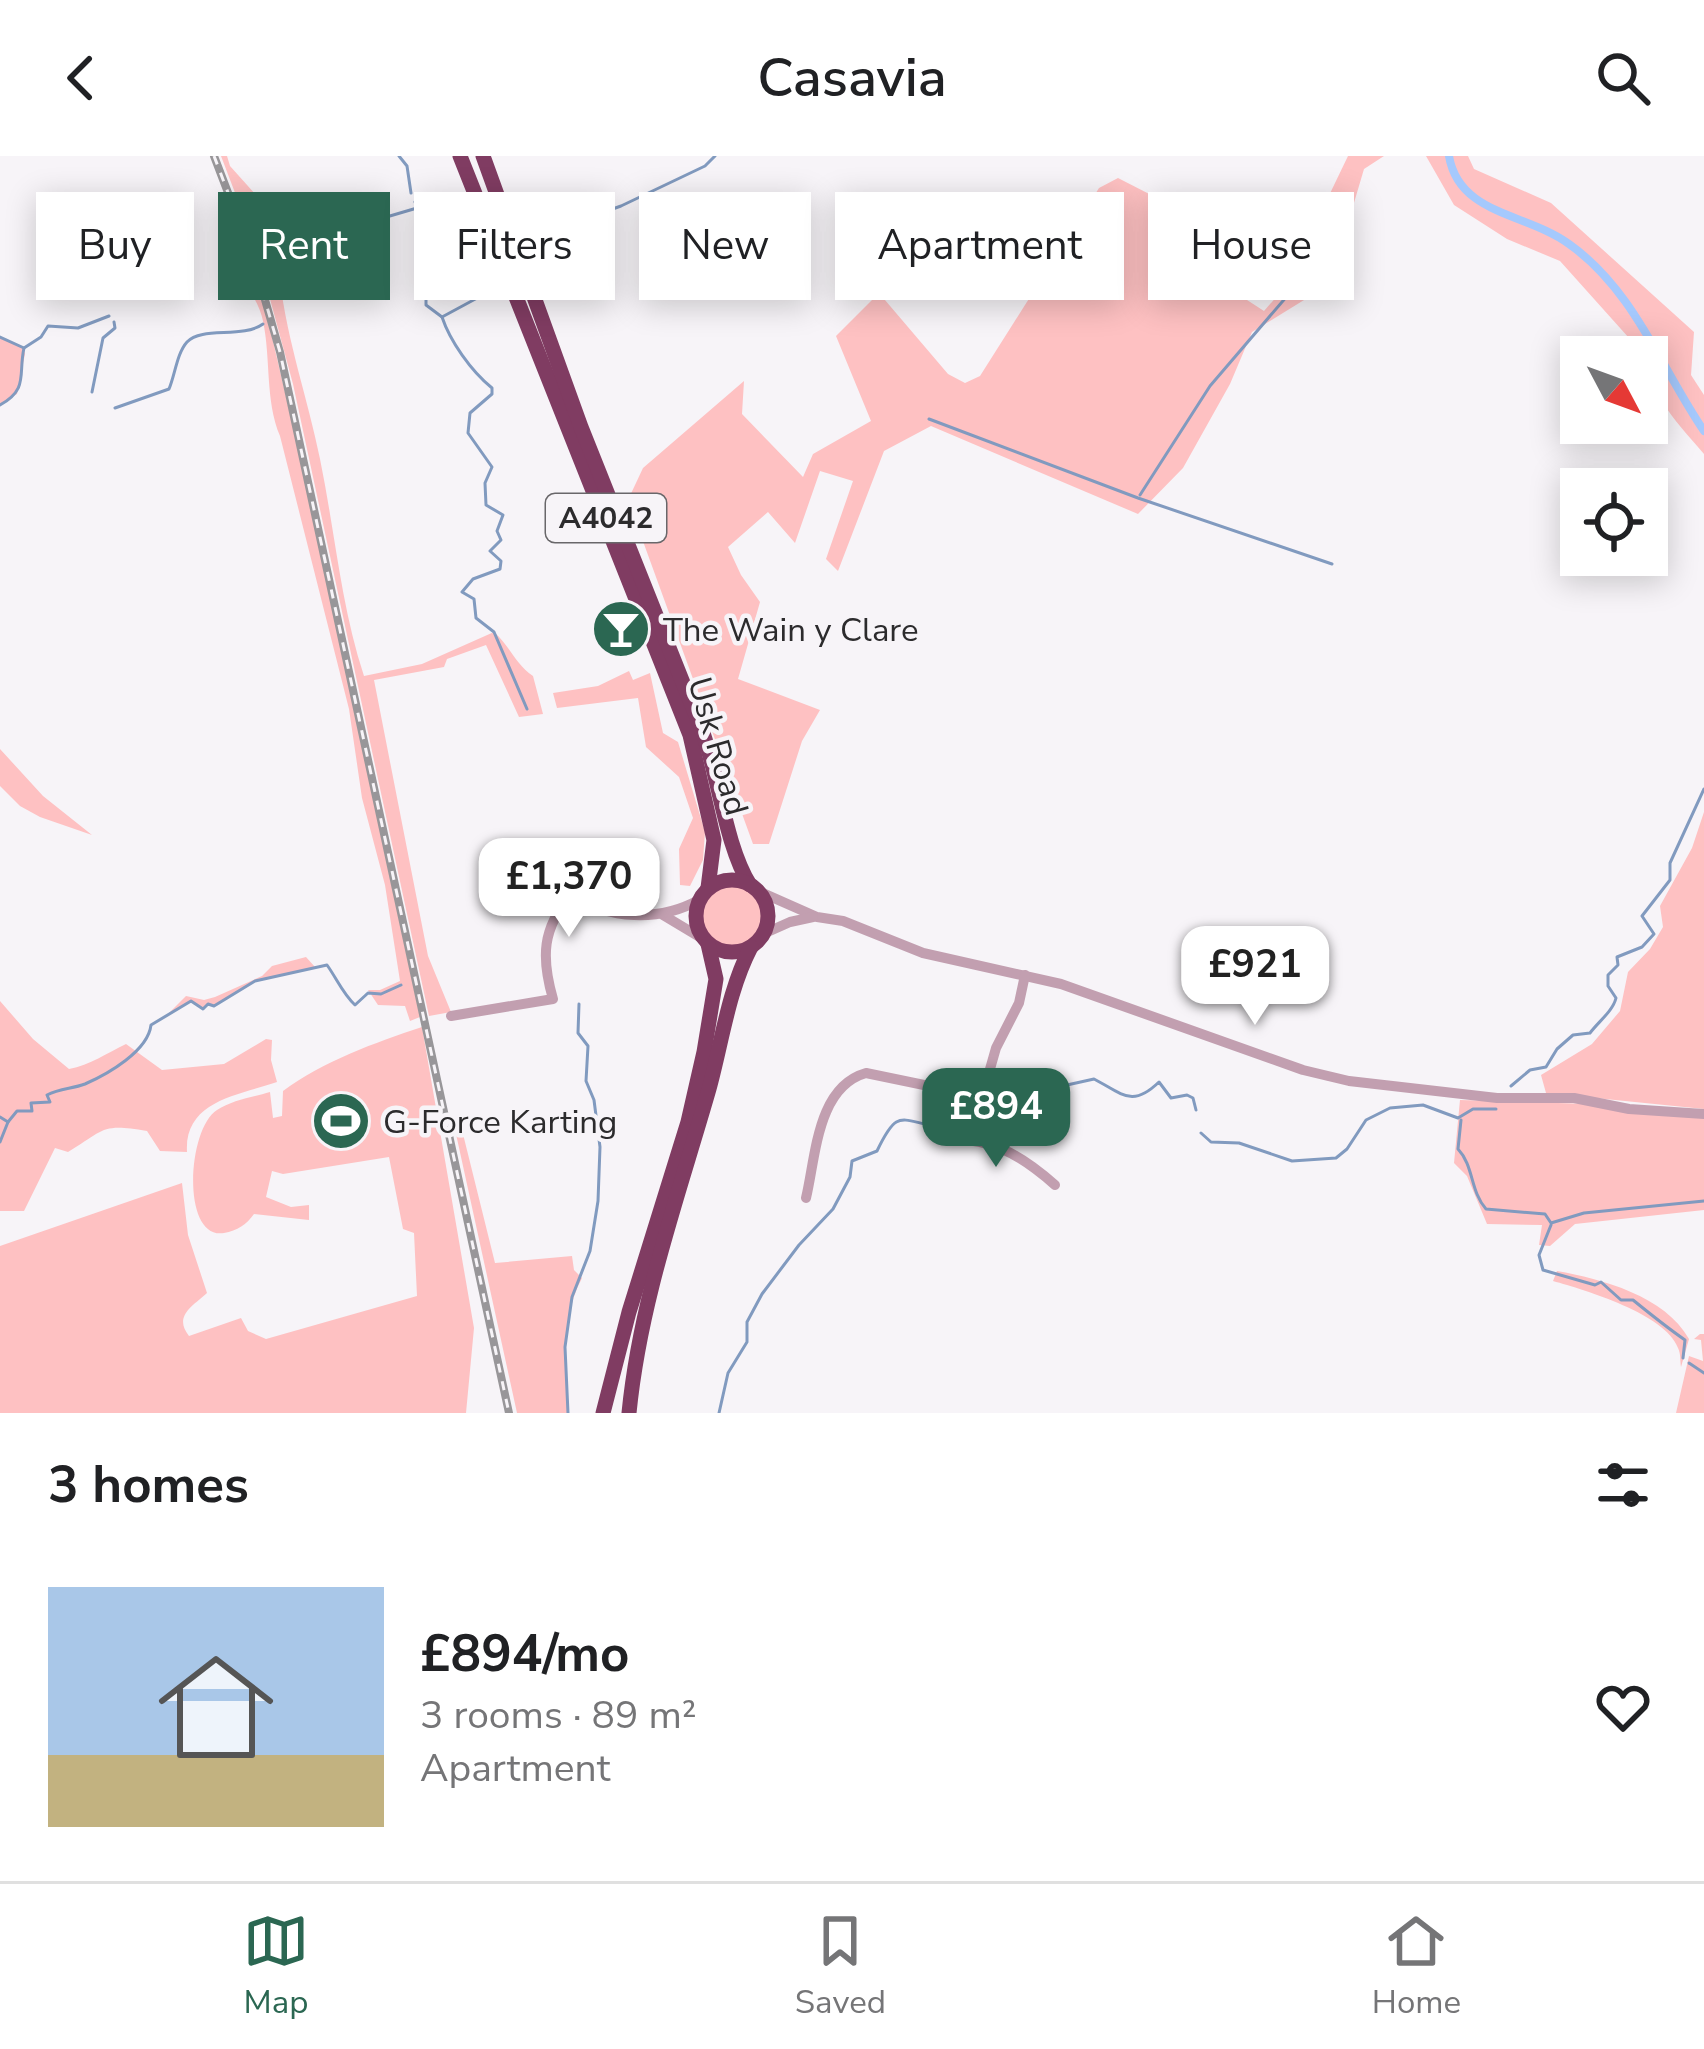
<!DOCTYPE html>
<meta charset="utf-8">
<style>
body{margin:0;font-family:"Nunito Sans",sans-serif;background:#f6f6f6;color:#202124;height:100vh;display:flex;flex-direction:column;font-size:45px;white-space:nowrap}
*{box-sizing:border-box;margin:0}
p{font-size:39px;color:#757577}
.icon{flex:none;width:66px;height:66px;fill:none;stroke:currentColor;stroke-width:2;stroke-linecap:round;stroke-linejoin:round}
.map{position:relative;height:1257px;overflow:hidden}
.drawer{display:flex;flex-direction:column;background:#fff;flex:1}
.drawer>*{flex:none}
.hud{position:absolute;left:36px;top:36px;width:1632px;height:108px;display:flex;gap:24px}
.needle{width:78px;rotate:131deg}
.buttons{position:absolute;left:1560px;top:180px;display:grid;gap:24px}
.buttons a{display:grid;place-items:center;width:108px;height:108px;border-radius:0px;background:#fff;box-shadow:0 6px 30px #0003;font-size:60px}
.price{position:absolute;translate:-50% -102px;padding:0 27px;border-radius:24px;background:#fff;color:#222;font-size:39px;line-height:78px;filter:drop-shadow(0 3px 6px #0008)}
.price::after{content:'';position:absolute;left:50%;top:72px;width:36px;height:27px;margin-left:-18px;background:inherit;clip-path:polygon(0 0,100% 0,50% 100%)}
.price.current{background:#2b6752;color:#fff}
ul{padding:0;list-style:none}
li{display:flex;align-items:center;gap:36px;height:300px;padding:0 48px}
li span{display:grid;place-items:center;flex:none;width:336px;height:240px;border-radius:0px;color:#555}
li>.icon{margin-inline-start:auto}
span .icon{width:144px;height:144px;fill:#fffc;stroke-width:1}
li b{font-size:51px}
h2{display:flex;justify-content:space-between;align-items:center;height:144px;padding:0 48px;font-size:51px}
.pill{padding:0 42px;border-radius:0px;background:#fff;box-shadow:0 6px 30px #0003;font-size:42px;line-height:108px}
.pill.current{background:#2b6752;color:#fff}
header{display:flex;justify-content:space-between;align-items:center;height:156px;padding:0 48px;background:#fff;font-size:54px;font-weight:600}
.tabs{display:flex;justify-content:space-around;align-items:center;height:168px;border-top:3px solid #e0e0e0;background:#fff;font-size:33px;color:#757577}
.tabs a{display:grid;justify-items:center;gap:6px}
.tabs .current{color:#2b6752}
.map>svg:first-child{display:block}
</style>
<header><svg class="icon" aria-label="back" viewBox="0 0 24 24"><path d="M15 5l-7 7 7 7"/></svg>Casavia<svg class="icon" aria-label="search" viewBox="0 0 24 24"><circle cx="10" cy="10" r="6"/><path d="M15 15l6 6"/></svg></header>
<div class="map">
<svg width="1704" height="1257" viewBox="0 0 1704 1257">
<rect width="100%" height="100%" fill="#f7f4f8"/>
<g fill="#fec1c2">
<polygon points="221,0 227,0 230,10 257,40 267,80 253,84"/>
<polygon points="1348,0 1384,0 1364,13 1330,128 1252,176 1230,228 1183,312 1138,358 931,270 884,295 838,415 826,403 853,325 820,315 795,387 768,356 728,391 741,419 760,446 738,523 820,554 802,585 769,688 753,688 628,344 643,312 744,225 742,258 803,321 813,298 871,265 836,180 879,137 948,218 965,227 980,220 1099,32 1118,22 1157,42 1203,74 1193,109 1264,155 1285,131"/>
<path d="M 1426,0 L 1468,0 L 1474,13 L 1551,47 L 1694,176 L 1691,219 L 1704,239 L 1704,298 C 1682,272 1647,237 1647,201 L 1639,201 L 1629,182 L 1560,105 L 1507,83 L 1454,49 Z"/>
<path d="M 316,77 L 331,79 L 330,88 L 280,124 C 287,185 308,243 320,303 C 335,376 341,450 364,520 L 422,508 L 494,476 C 510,490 515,508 533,520 L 543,558 L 519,561 L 486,489 L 447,503 L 444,511 L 374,524 L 428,800 L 451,856 L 429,860 L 293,228 L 256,91 L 270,85 L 274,97 Z"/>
<path d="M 244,92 L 265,151 L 294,275 L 420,861 L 410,865 L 405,850 L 378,849 L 368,834 L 380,834 L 400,825 L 385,729 L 362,642 L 349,553 L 280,280 C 265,244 271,203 263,165 C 259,143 237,116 222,100 Z"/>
<polygon points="0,181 24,192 25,198 17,238 0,249"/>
<polygon points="629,515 633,524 650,517 663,577 678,586 705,676 703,704 690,730 680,729 679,693 693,662 679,621 646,591 638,542 557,552 553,537 598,530"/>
<polygon points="0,593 43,640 92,679 40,661 20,650 0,630"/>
<polygon points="1704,656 1704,953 1546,937 1541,919 1592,888 1620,855 1628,816 1650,793 1663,771 1660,750 1692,692"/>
<circle cx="731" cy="760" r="30"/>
<polygon points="306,801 315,811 255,825 214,850 208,848 203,853 191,845 167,859 186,840 204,844 215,841 262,820 272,810"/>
<path d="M 0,845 L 33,883 L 69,913 C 90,909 107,897 126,888 L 162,914 L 224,908 L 266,883 L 272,884 L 271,904 L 277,926 C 240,939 184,944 187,996 L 160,995 L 147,975 C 100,967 105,974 68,996 L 55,992 L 24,1055 L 0,1055 Z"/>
<path d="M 422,871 L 474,1172 L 466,1257 L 0,1257 L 0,1090 L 182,1027 L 188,1079 L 207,1137 C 193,1150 173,1160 189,1180 L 241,1162 L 248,1175 L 266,1183 L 417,1140 L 414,1077 L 403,1073 L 389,1001 L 283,1018 L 272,1015 L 266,1041 L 291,1051 L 309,1049 L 309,1064 L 254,1058 C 247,1068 237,1075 224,1077 C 181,1084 187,973 217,954 C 232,944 254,941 270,936 L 273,962 L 282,960 L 283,935 C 324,905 374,887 422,871 Z"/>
<polygon points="1460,944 1592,948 1704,961 1704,1054 1575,1068 1550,1090 1539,1089 1542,1069 1487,1068 1467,1020 1454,1007"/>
<path d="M 462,974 L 495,1107 L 572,1100 L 574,1114 L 582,1122 C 560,1163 566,1212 568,1257 L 517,1257 L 456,978 Z"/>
<path d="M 1557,1115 C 1602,1123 1665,1140 1689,1183 L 1681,1211 C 1680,1205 1681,1198 1678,1192 C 1666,1158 1585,1134 1553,1125 Z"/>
<polygon points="1700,1178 1704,1178 1704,1257 1676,1257 1689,1200 1703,1205 1701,1184 1694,1183"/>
</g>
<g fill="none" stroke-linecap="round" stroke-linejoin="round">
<g stroke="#819abf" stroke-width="3">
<polyline points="399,0 407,10 411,37"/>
<path d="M 415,46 L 436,97 L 433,121 L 417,126 L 426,140 L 426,149 L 442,161 C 450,185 471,215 492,232 L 492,238 L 470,257 L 468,277 L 492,311 L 485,327 L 486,349 L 503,359 L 497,375 L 501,384 L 490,395 L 501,405 L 500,413 L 473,423 L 462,436 L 474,443 L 476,462 L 494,476 L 527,553"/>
<polyline points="558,82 576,66 621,50 705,10 715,0"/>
<polyline points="279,111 322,80 417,52"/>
<polyline points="442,161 492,134"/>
<polyline points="0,181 24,192"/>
<polyline points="92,236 103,182 115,172 114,166"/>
<path d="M 0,249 C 29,233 18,218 24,192 L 41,181 L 48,170 L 78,172 L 109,160"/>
<path d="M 115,252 L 169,233 C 175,219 177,197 187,186 C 202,170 242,183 263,168"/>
<polyline points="929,263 1138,342 1332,408"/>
<polyline points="1140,339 1210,230 1300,125"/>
<path d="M 1511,930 L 1530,914 L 1546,911 L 1557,893 L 1573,879 L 1590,877 C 1598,866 1613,855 1616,842 L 1608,830 L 1608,819 L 1618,809 L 1617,801 L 1642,791 L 1654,778 L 1642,760 L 1670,724 L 1670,707 L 1704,633"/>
<path d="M 993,951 L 1009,938 L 1021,944 L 1034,932 L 1049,933 L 1094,923 C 1123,938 1132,952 1159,926 L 1171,942 L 1187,939 L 1193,942 L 1196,954"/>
<path d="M 0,961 L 8,966 L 17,955 L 32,955 L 31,947 L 50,946 L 47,939 C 60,932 72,933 85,928 C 108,918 148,895 151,869 L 191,845 L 203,853 L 208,848 L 214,850 L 255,825 L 327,809 C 337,823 343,838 355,849 L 368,837 L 381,838 L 401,829"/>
<path d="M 1461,964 L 1458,993 C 1474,1010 1470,1035 1486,1053 L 1545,1058 L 1551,1067 L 1584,1057 L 1704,1045"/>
<polyline points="1201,977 1211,986 1239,987 1292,1005 1336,1002 1347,993 1366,964 1390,952 1423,949 1458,962 1473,953 1496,953"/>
<polyline points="0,986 8,966"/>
<path d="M 1551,1069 L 1539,1099 L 1543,1114 L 1595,1129 L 1601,1126 L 1621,1144 L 1633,1144 C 1649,1157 1669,1173 1685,1184 L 1683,1202"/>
<polyline points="1689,1207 1704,1217"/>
<polyline points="568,1257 565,1191 572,1141 590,1095 598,1045 600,991 594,944 586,925 588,890 578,877 579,848"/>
<path d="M 719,1257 L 728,1217 L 747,1186 L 747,1166 L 762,1138 L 799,1089 L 833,1053 L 850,1021 L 852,1005 L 877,995 C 898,951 900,965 940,971 L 967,959"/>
</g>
<path stroke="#a5c9fd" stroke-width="8" d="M 1449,0 C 1459,59 1527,57 1569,88 C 1634,134 1661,212 1704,275"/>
<g stroke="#c29fb0" stroke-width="10">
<polyline points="758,735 817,761 843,765 923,797 1061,828 1303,914 1349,925 1497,942 1574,942 1629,953 1704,958"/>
<polyline points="663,759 703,783"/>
<polyline points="763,778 790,766 813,761"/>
<path d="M 451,860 L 553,843 C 541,801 542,773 571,738 C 609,764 659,766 699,744"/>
<polyline points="973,983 982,941"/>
<path d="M 941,984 C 989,980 1020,998 1055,1029"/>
<path d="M 806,1042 C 816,1000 817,931 866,917 L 982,941 L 996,892 L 1019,847 L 1025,819"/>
</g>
<g stroke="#803c62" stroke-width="15">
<polyline points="460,0 690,579 714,684 708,732"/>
<path d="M 483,0 L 581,271 L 703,577 C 719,623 726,691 750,729"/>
<circle cx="732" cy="760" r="36"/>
<polyline points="603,1257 629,1156 688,966 704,896 716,823 708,788"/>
<path d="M 629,1257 C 640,1145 678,1041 709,933 C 722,886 728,835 751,791"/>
</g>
<g stroke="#989699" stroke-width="8">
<polyline id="rail" points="214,0 253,102 280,196 509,1257"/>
</g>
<use href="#rail" stroke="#f7f4f8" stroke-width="3" stroke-dasharray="9" stroke-linecap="butt"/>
</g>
<defs>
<g id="bar-disc" transform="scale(3)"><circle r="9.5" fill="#2b6752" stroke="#f7f4f8"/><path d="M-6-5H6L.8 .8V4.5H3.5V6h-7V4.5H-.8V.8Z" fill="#fff"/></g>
<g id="stadium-disc" transform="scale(3)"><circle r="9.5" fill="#2b6752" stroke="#f7f4f8"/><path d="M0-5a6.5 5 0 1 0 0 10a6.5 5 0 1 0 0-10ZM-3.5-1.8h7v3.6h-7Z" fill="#fff"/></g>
</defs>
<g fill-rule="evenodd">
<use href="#bar-disc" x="621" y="473"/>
<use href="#stadium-disc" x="341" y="965"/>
</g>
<g text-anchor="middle" stroke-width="9" stroke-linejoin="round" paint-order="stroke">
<rect fill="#f7f4f8" stroke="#69676a" stroke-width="3" x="546" y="338" width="120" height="48" rx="9"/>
<g font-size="30" font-weight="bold" fill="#2c2b2d">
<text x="606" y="372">A4042</text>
</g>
<g font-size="33" fill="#2c2b2d" stroke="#f7f4f8" text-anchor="start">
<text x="663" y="485">The Wain y Clare</text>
<text x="383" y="977">G-Force Karting</text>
</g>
<g font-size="33" fill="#2c2b2d" stroke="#f7f4f8">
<text transform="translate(719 590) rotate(74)" y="12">Usk Road</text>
</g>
</g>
</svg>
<div class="buttons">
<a><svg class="needle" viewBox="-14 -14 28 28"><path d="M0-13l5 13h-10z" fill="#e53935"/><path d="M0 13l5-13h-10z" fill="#757577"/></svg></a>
<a><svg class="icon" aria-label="locate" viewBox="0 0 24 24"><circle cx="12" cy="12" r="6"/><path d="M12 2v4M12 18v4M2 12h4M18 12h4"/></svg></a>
</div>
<b class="price" style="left:569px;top:784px">£1,370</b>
<b class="price" style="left:1255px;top:872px">£921</b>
<b class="price current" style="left:996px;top:1014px">£894</b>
<div class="hud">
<a class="pill">Buy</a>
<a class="pill current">Rent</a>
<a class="pill">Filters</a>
<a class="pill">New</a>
<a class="pill">Apartment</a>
<a class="pill">House</a>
</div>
</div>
<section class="drawer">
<h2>3 homes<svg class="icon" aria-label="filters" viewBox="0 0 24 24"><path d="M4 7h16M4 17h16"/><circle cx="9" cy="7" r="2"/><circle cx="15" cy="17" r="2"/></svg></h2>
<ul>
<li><span style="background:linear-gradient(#a9c7e8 70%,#c2b280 0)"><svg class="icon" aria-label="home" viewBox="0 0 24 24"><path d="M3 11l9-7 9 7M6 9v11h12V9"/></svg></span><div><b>£894/mo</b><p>3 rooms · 89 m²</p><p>Apartment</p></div><svg class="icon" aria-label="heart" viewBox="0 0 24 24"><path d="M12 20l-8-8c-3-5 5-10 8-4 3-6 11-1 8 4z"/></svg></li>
</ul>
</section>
<nav class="tabs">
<a class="current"><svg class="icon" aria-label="map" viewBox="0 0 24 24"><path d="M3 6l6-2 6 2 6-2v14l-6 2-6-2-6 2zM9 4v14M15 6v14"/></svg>Map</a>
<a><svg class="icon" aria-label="saved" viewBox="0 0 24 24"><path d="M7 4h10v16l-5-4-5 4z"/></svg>Saved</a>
<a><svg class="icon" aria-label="home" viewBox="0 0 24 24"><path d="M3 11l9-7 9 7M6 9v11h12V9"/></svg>Home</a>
</nav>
